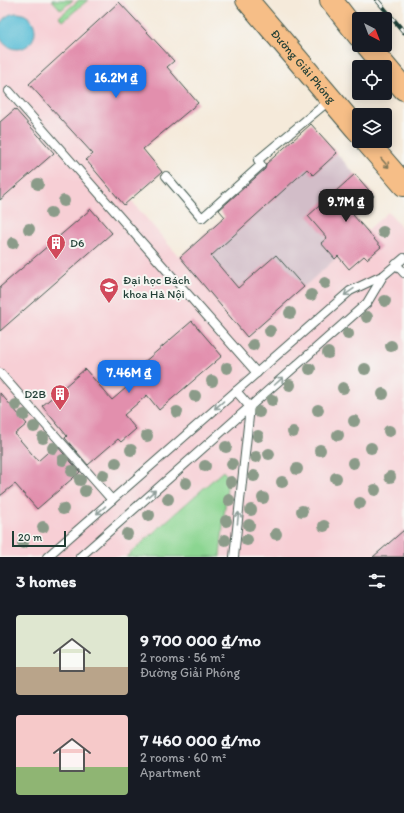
<!DOCTYPE html>
<meta charset="utf-8">
<style>
body{margin:0;font-family:Itim,sans-serif;background:#242831;color:#f1f3f6;height:100vh;display:flex;flex-direction:column;font-size:15px;white-space:nowrap}
*{box-sizing:border-box;margin:0}
p{font-size:13px;color:#9ea1a6}
.icon{flex:none;width:22px;height:22px;fill:none;stroke:currentColor;stroke-width:2;stroke-linecap:round;stroke-linejoin:round}
.map{position:relative;height:557px;overflow:hidden}
.drawer{display:flex;flex-direction:column;background:#171b24;flex:1}
.drawer>*{flex:none}
.needle{width:26px;rotate:138deg}
.controls{position:absolute;left:352px;top:12px;display:grid;gap:8px}
.controls a{display:grid;place-items:center;width:40px;height:40px;border-radius:4px;background:#171b24;box-shadow:0 2px 10px #0003;font-size:20px}
.scale{position:absolute;left:12px;bottom:10px;width:54px;box-sizing:border-box;padding-left:4px;border:2px solid #1f3d34;border-top:0;font-size:11px;line-height:14px;white-space:nowrap;color:#1f3d34;-webkit-text-stroke:3px #f6f6f2;paint-order:stroke}
.price{position:absolute;translate:-50% -34px;padding:0 9px;border-radius:8px;background:#1a73e8;color:#fff;font-size:13px;line-height:26px;filter:drop-shadow(0 1px 2px #0008)}
.price::after{content:'';position:absolute;left:50%;top:24px;width:12px;height:9px;margin-left:-6px;background:inherit;clip-path:polygon(0 0,100% 0,50% 100%)}
.price.active{background:#222;color:#fff}
ul{padding:0;list-style:none}
li{display:flex;align-items:center;gap:12px;height:100px;padding:0 16px}
li span{display:grid;place-items:center;flex:none;width:112px;height:80px;border-radius:4px;color:#555}
li>.icon{margin-inline-start:auto}
span .icon{width:48px;height:48px;fill:#fffc;stroke-width:1}
li b{font-size:17px}
h2{display:flex;justify-content:space-between;align-items:center;height:48px;padding:0 16px;font-size:17px}
.map>svg:first-child{display:block}
</style>
<div class="map">
<svg width="404" height="557" viewBox="0 0 404 557">
<rect width="100%" height="100%" fill="#f6f6f2"/>
<filter id="ink" filterUnits="userSpaceOnUse"><feTurbulence type="fractalNoise" baseFrequency=".025" numOctaves="2"/><feDisplacementMap in="SourceGraphic" scale="8" xChannelSelector="R" yChannelSelector="G"/><feConvolveMatrix kernelMatrix="1 2 1 2 8 2 1 2 1" color-interpolation-filters="sRGB"/></filter>
<filter id="wash" filterUnits="userSpaceOnUse"><feTurbulence type="fractalNoise" baseFrequency=".012" numOctaves="4" result="noise"/><feDisplacementMap in="SourceGraphic" scale="16" xChannelSelector="R" yChannelSelector="G"/><feGaussianBlur stdDeviation="0.9" result="paint"/><feColorMatrix in="noise" values="0 0 0 0 0 0 0 0 0 0 0 0 0 0 0 0 0 1.4 0 .05"/><feComposite in="paint" operator="in"/></filter>
<g filter="url(#wash)">
<rect width="100%" height="100%" fill="#f5eada"/>
<polygon fill="#f7cfd5" points="0,0 122,0 179,64 172,72 198,103 143,149 162,172 130,199 247,337 388,212 404,230 404,557 0,557"/>
<polygon fill="#d2bdc8" points="311,124 374,196 353,215 367,231 247,337 180,257 225,217 217,207"/>
<g fill="#8bd591" stroke="#558962">
<polygon points="52,0 73,0 61,10"/>
<polygon points="79,0 88,0 63,21 59,17"/>
<polygon points="223,471 228,477 220,557 126,557"/>
</g>
<circle fill="#58bdd6" stroke="#3c7d85" cx="17" cy="31" r="18"/>
<g id="blocks">
<g fill="#e28fad">
<polygon points="119,2 174,61 167,67 198,103 143,149 162,172 124,205 86,160 93,154 29,84"/>
<polygon points="15,109 54,153 0,200 0,122"/>
<polygon points="311,124 337,153 313,175 307,169 211,256 238,288 276,255 304,287 247,337 180,257 225,217 219,210 265,169 266,164"/>
<polygon points="355,174 374,196 353,215 381,247 367,259 364,256 349,269 338,256 335,259 321,243 327,238 308,216"/>
<polygon points="91,209 112,233 0,331 0,287"/>
<polygon points="192,321 222,356 159,410 147,395 124,415 136,429 121,442 118,439 88,465 65,438 67,436 42,406 85,369 112,400 133,382 128,376"/>
<polygon points="0,393 27,424 15,434 38,461 56,445 80,472 37,509 15,484 0,496"/>
<polygon points="404,530 404,557 373,557"/>
</g>
</g>
</g>
<g filter="url(#ink)">
<use href="#blocks" fill-opacity="0" stroke="#3f574d" stroke-width="1"/>
<g fill="none" stroke-linecap="round" stroke-linejoin="round">
<g stroke="#3f574d" stroke-width="10">
<g id="service">
<polyline points="9,91 257,373"/>
<polyline points="166,176 202,218 261,165 258,160 330,100"/>
<polyline points="396,264 404,273"/>
<polyline points="0,373 112,500"/>
<polyline points="47,557 350,291 384,275 404,258"/>
<polyline points="80,557 367,303 383,276"/>
<polyline points="234,557 250,407 236,391"/>
</g>
</g>
<g stroke="#3f574d" stroke-width="24">
<g id="primary">
<path id="s1" d="M 247,0 L 359,132"/>
<polyline points="331,0 359,36"/>
<polyline points="367,45 404,89"/>
<polyline points="366,141 404,185"/>
</g>
</g>
<use href="#service" stroke="#fff" stroke-width="8"/>
<use href="#primary" stroke="#f6be87" stroke-width="22"/>
<g stroke="#1f3d34" stroke-width="4.5">
<polyline id="rail" points="377,0 404,32"/>
</g>
<use href="#rail" stroke="#f6f6f2" stroke-width="3" stroke-dasharray="9" stroke-linecap="butt"/>
</g>
<g fill="#8b9b89">
<circle cx="38" cy="184" r="6"/>
<circle cx="64" cy="201" r="6"/>
<circle cx="51" cy="213" r="6"/>
<circle cx="29" cy="229" r="6"/>
<circle cx="383" cy="232" r="6"/>
<circle cx="13" cy="243" r="6"/>
<circle cx="325" cy="283" r="6"/>
<circle cx="311" cy="295" r="6"/>
<circle cx="385" cy="301" r="6"/>
<circle cx="290" cy="313" r="6"/>
<circle cx="367" cy="317" r="6"/>
<circle cx="270" cy="331" r="6"/>
<circle cx="348" cy="334" r="6"/>
<circle cx="253" cy="345" r="6"/>
<circle cx="391" cy="346" r="6"/>
<circle cx="328" cy="353" r="6"/>
<circle cx="227" cy="368" r="6"/>
<circle cx="310" cy="369" r="6"/>
<circle cx="365" cy="369" r="6"/>
<circle cx="212" cy="381" r="6"/>
<circle cx="290" cy="385" r="6"/>
<circle cx="343" cy="388" r="6"/>
<circle cx="383" cy="394" r="6"/>
<circle cx="195" cy="396" r="6"/>
<circle cx="272" cy="400" r="6"/>
<circle cx="16" cy="405" r="6"/>
<circle cx="318" cy="410" r="6"/>
<circle cx="177" cy="412" r="6"/>
<circle cx="259" cy="412" r="6"/>
<circle cx="24" cy="415" r="6"/>
<circle cx="354" cy="421" r="6"/>
<circle cx="34" cy="427" r="6"/>
<circle cx="389" cy="431" r="6"/>
<circle cx="293" cy="432" r="6"/>
<circle cx="338" cy="435" r="6"/>
<circle cx="147" cy="436" r="6"/>
<circle cx="258" cy="436" r="6"/>
<circle cx="43" cy="438" r="6"/>
<circle cx="226" cy="447" r="6"/>
<circle cx="53" cy="448" r="6"/>
<circle cx="371" cy="448" r="6"/>
<circle cx="131" cy="450" r="6"/>
<circle cx="320" cy="450" r="6"/>
<circle cx="269" cy="454" r="6"/>
<circle cx="256" cy="457" r="6"/>
<circle cx="63" cy="460" r="6"/>
<circle cx="116" cy="463" r="6"/>
<circle cx="353" cy="463" r="6"/>
<circle cx="232" cy="464" r="6"/>
<circle cx="205" cy="466" r="6"/>
<circle cx="297" cy="469" r="6"/>
<circle cx="72" cy="471" r="6"/>
<circle cx="103" cy="475" r="6"/>
<circle cx="254" cy="476" r="6"/>
<circle cx="390" cy="477" r="6"/>
<circle cx="336" cy="478" r="6"/>
<circle cx="80" cy="480" r="6"/>
<circle cx="231" cy="482" r="6"/>
<circle cx="282" cy="482" r="6"/>
<circle cx="186" cy="483" r="6"/>
<circle cx="375" cy="490" r="6"/>
<circle cx="85" cy="491" r="6"/>
<circle cx="263" cy="498" r="6"/>
<circle cx="168" cy="499" r="6"/>
<circle cx="229" cy="500" r="6"/>
<circle cx="360" cy="503" r="6"/>
<circle cx="63" cy="509" r="6"/>
<circle cx="251" cy="510" r="6"/>
<circle cx="302" cy="511" r="6"/>
<circle cx="149" cy="515" r="6"/>
<circle cx="226" cy="521" r="6"/>
<circle cx="249" cy="525" r="6"/>
<circle cx="324" cy="526" r="6"/>
<circle cx="43" cy="527" r="6"/>
<circle cx="127" cy="534" r="6"/>
<circle cx="276" cy="534" r="6"/>
<circle cx="225" cy="540" r="6"/>
<circle cx="247" cy="540" r="6"/>
<circle cx="23" cy="543" r="6"/>
</g>
<defs><path id="oneway-shaft" d="M-6 0H5M1.5-3L5.5 0L1.5 3" fill="none" stroke-width="1.6" stroke-linecap="round" stroke-linejoin="round"/></defs>
<use stroke="#807759" href="#oneway-shaft" transform="translate(385 163) rotate(49)"/>
<g stroke="#8f9e9a">
<use href="#oneway-shaft" transform="translate(349 292) rotate(145)"/>
<use href="#oneway-shaft" transform="translate(279 381) rotate(-42)"/>
<use href="#oneway-shaft" transform="translate(219 405) rotate(139)"/>
<use href="#oneway-shaft" transform="translate(151 494) rotate(-41)"/>
<use href="#oneway-shaft" transform="translate(101 510) rotate(139)"/>
<use href="#oneway-shaft" transform="translate(238 518) rotate(-84)"/>
</g>
</g>
<defs>
<g id="building-pin" transform="scale(1)"><path d="M0 17L-7.5 6A9.5 9.5 0 1 1 7.5 6Z" fill="#d1495b" stroke="#f6f6f2"/><path d="M-4-6H4V6H1V3H-1V6H-4ZM-2.5-4.3h1.7v1.8h-1.7ZM.8-4.3h1.7v1.8H.8ZM-2.5-1h1.7V.8h-1.7ZM.8-1h1.7V.8H.8Z" fill="#fff"/></g>
<g id="university-pin" transform="scale(1)"><path d="M0 17L-7.5 6A9.5 9.5 0 1 1 7.5 6Z" fill="#d1495b" stroke="#f6f6f2"/><path d="M0-5L7-2L0 1L-7-2ZM-4 1L0 2.5L4 1V4Q0 6-4 4Z" fill="#fff"/></g>
</defs>
<g fill-rule="evenodd">
<use href="#building-pin" x="56" y="243"/>
<use href="#university-pin" x="109" y="287"/>
<use href="#building-pin" x="60" y="394"/>
</g>
<g text-anchor="middle" stroke-width="4" stroke-linejoin="round" paint-order="stroke">
<g font-size="12" fill="#1f3d34" stroke="#f6f6f2">
<text dy="4" stroke="none"><textPath href="#s1" startOffset="87">Đường Giải Phóng</textPath></text>
</g>
<g font-size="12" fill="#1f3d34" stroke="#f6f6f2" text-anchor="start">
<text x="70" y="247">D6</text>
<text x="123" y="284">Đại học Bách<tspan x="123" dy="14">khoa Hà Nội</tspan></text>
<text x="46" y="398" text-anchor="end">D2B</text>
</g>
</g>
</svg>
<div class="controls">
<a><svg class="needle" viewBox="-14 -14 28 28"><path d="M0-13l5 13h-10z" fill="#e53935"/><path d="M0 13l5-13h-10z" fill="#9ea1a6"/></svg></a>
<a><svg class="icon" aria-label="locate" viewBox="0 0 24 24"><circle cx="12" cy="12" r="6"/><path d="M12 2v4M12 18v4M2 12h4M18 12h4"/></svg></a>
<a><svg class="icon" aria-label="layers" viewBox="0 0 24 24"><path d="M12 4l9 5-9 5-9-5zM3 14l9 5 9-5"/></svg></a>
</div>
<div class="scale">20 m</div>
<b class="price" style="left:116px;top:99px">16.2M ₫</b>
<b class="price active" style="left:346px;top:223px">9.7M ₫</b>
<b class="price" style="left:129px;top:394px">7.46M ₫</b>
</div>
<section class="drawer">
<h2>3 homes<svg class="icon" aria-label="filters" viewBox="0 0 24 24"><path d="M4 7h16M4 17h16"/><circle cx="9" cy="7" r="2"/><circle cx="15" cy="17" r="2"/></svg></h2>
<ul>
<li><span style="background:linear-gradient(#dfe7d0 65%,#b9a48a 0)"><svg class="icon" aria-label="home" viewBox="0 0 24 24"><path d="M3 11l9-7 9 7M6 9v11h12V9"/></svg></span><div><b>9 700 000 ₫/mo</b><p>2 rooms · 56 m²</p><p>Đường Giải Phóng</p></div></li>
<li><span style="background:linear-gradient(#f6c9c9 65%,#8fb573 0)"><svg class="icon" aria-label="home" viewBox="0 0 24 24"><path d="M3 11l9-7 9 7M6 9v11h12V9"/></svg></span><div><b>7 460 000 ₫/mo</b><p>2 rooms · 60 m²</p><p>Apartment</p></div></li>
</ul>
</section>
